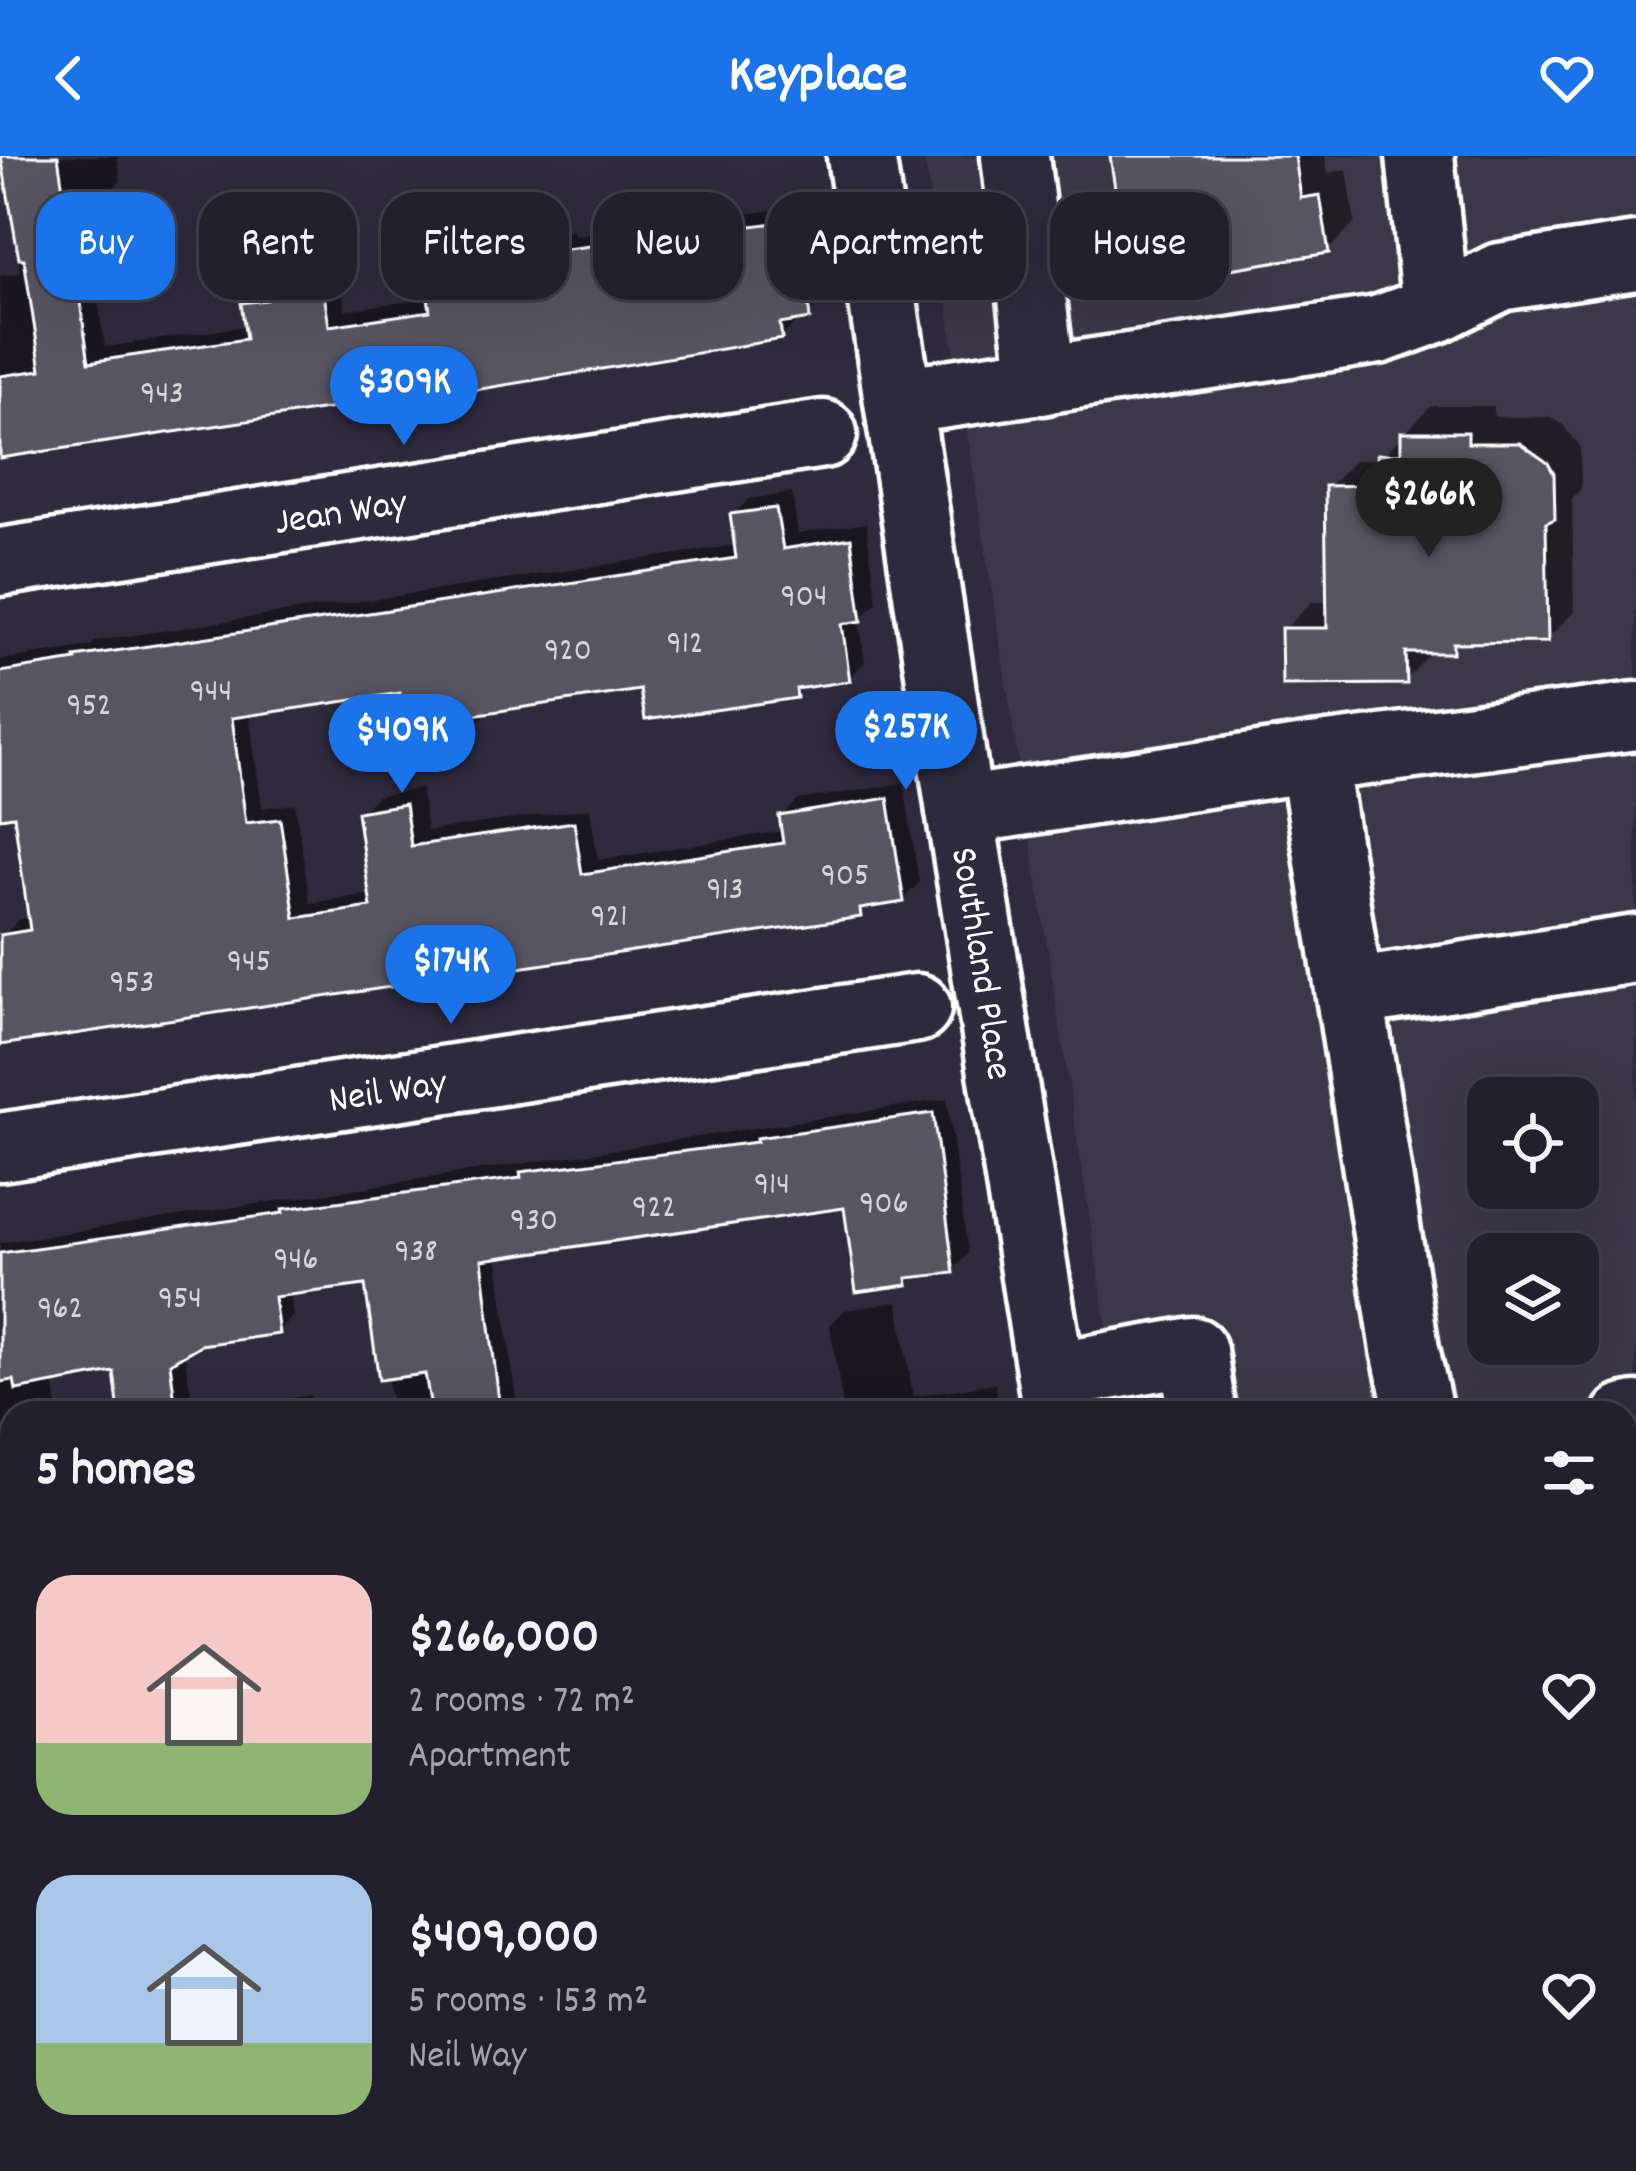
<!DOCTYPE html>
<meta charset="utf-8">
<style>
body{margin:0;font-family:Dekko,sans-serif;background:#2b2836;color:#f1f3f6;height:100vh;display:flex;flex-direction:column;font-size:45px;white-space:nowrap}
*{box-sizing:border-box;margin:0}
p{font-size:39px;color:#a3a3aa}
.icon{flex:none;width:66px;height:66px;fill:none;stroke:currentColor;stroke-width:2;stroke-linecap:round;stroke-linejoin:round}
.map{position:relative;flex:1;overflow:hidden}
.drawer{position:absolute;left:0px;top:1245px;width:1638px;height:771px;display:flex;flex-direction:column;background:#23202e;border-radius:36px 36px 0 0;box-shadow:0 12px 48px #0002,0 0 0 3px #403e4a}
.drawer>*{flex:none}
.hud{position:absolute;left:36px;top:36px;width:1566px;height:108px;display:flex;gap:24px}
.tools{position:absolute;left:1467px;top:921px;display:grid;gap:24px}
.tools a{display:grid;place-items:center;width:132px;height:132px;border-radius:24px;background:#23202e;box-shadow:0 12px 48px #0002,0 0 0 3px #403e4a;font-size:60px}
.price{position:absolute;translate:-50% -102px;padding:0 27px;border-radius:42px;background:#1a73e8;color:#fff;font-size:39px;line-height:78px;filter:drop-shadow(0 3px 6px #0008)}
.price::after{content:'';position:absolute;left:50%;top:72px;width:36px;height:27px;margin-left:-18px;background:inherit;clip-path:polygon(0 0,100% 0,50% 100%)}
.price.active{background:#222;color:#fff}
ul{padding:0;list-style:none}
li{display:flex;align-items:center;gap:36px;height:300px;padding:0 36px}
li span{display:grid;place-items:center;flex:none;width:336px;height:240px;border-radius:36px;color:#555}
li>.icon{margin-inline-start:auto}
span .icon{width:144px;height:144px;fill:#fffc;stroke-width:1}
li b{font-size:51px}
h2{display:flex;justify-content:space-between;align-items:center;height:144px;padding:0 36px;font-size:51px}
.chip{padding:0 42px;border-radius:36px;background:#23202e;box-shadow:0 12px 48px #0002,0 0 0 3px #403e4a;font-size:42px;line-height:108px}
.chip.active{background:#1a73e8;color:#fff}
header{display:flex;justify-content:space-between;align-items:center;height:156px;padding:0 36px;background:#1a73e8;color:#fff;font-size:54px;font-weight:700}
.map>svg:first-child{display:block}
</style>
<header><svg class="icon" aria-label="back" viewBox="0 0 24 24"><path d="M15 5l-7 7 7 7"/></svg>Keyplace<svg class="icon" aria-label="heart" viewBox="0 0 24 24"><path d="M12 20l-8-8c-3-5 5-10 8-4 3-6 11-1 8 4z"/></svg></header>
<div class="map">
<svg width="1636" height="2015" viewBox="0 0 1636 2015">
<rect width="100%" height="100%" fill="#2f2a3d"/>
<filter id="ink" filterUnits="userSpaceOnUse"><feTurbulence type="fractalNoise" baseFrequency=".00833" numOctaves="2"/><feDisplacementMap in="SourceGraphic" scale="24" xChannelSelector="R" yChannelSelector="G"/><feConvolveMatrix kernelMatrix="1 2 1 2 8 2 1 2 1" color-interpolation-filters="sRGB"/></filter>
<g filter="url(#ink)">
<path fill="#3c3749" fill-rule="evenodd" d="M 924,0 L 1636,0 L 1636,2015 L 1238,2015 L 1236,2004 L 1626,2004 L 1626,1257 L 1120,1257 ZM 1488,942 L 1578,942 L 1578,1032 L 1488,1032 ZM 1488,1098 L 1578,1098 L 1578,1188 L 1488,1188 Z"/>
<g fill="#0007">
<polygon points="4,0 117,0 121,25 104,41 83,45 105,191 247,170 244,148 261,132 267,131 266,122 283,106 336,97 345,154 431,142 427,109 443,92 573,74 574,79 815,49 826,143 781,180 0,300 0,120 21,117"/>
<polygon points="1113,0 1325,0 1328,17 1347,13 1355,67 1328,94 1179,90"/>
<polygon points="1431,250 1494,250 1494,261 1549,261 1562,268 1580,290 1581,333 1572,342 1574,456 1547,483 1462,484 1451,494 1433,494 1405,525 1284,474 1312,446 1330,446 1328,331 1355,304 1380,303"/>
<polygon points="792,337 798,378 866,367 877,446 859,464 865,506 849,522 807,528 796,539 643,531 490,554 473,570 403,534 249,557 262,652 295,648 310,747 372,738 360,657 377,640 421,633 427,675 590,652 598,704 784,675 782,661 798,644 904,627 919,727 903,743 869,748 859,758 0,885 3,780 19,763 31,762 17,657 0,659 0,504 91,490 95,485 737,389 733,359 749,343"/>
<polygon points="947,943 968,1098 953,1114 914,1118 906,1126 847,1048 497,1098 518,1257 394,1257 367,1125 290,1136 293,1160 278,1175 200,1186 184,1195 194,1257 122,1257 116,1213 53,1224 58,1257 12,1257 12,1472 0,1474 0,1087"/>
<polygon points="898,1146 913,1240 995,1227 1000,1257 806,1257 843,1251 830,1169 845,1154"/>
<polygon points="310,1239 314,1257 194,1257"/>
<polygon points="12,1668 12,2004 59,2004 11,2012 0,1940 0,1670"/>
</g>
<g fill="#595564" stroke="#fff" stroke-width="3">
<polygon points="1,0 58,0 89,206 246,183 241,147 267,144 263,121 320,113 329,170 430,155 423,108 557,89 558,94 799,64 810,163 780,168 782,183 355,254 354,249 0,302 0,220 41,214 24,103 19,103"/>
<polygon points="1110,0 1295,0 1301,42 1320,39 1329,97 1181,121 1176,94 1126,102"/>
<polygon points="1401,276 1468,276 1468,287 1520,287 1548,307 1554,318 1555,363 1546,367 1548,486 1453,487 1453,497 1406,497 1407,528 1282,529 1281,472 1327,472 1325,330 1377,329 1377,298 1401,298"/>
<polygon points="776,352 783,393 851,382 862,465 842,468 850,525 796,533 797,542 645,564 640,534 472,559 475,573 407,583 400,537 232,562 246,667 280,663 295,762 371,751 357,656 405,648 411,690 574,666 582,718 783,687 779,660 888,642 904,746 860,753 861,761 0,889 0,779 30,774 14,660 0,662 0,516 76,504 75,501 736,402 730,358"/>
<polygon points="933,957 954,1117 907,1122 908,1129 856,1136 844,1052 482,1104 500,1253 432,1257 425,1218 379,1224 365,1129 274,1141 279,1178 201,1189 170,1207 176,1253 119,1257 114,1216 16,1234 14,1224 0,1226 0,1097 283,1057 282,1053 521,1022 520,1016 757,986 756,982"/>
</g>
<g fill="none" stroke-linecap="round" stroke-linejoin="round">
<g stroke="#fff" stroke-width="75">
<g id="minor">
<polyline points="861,0 960,655 1057,1257"/>
<polyline points="1015,0 1042,225"/>
<polyline points="1420,0 1436,153"/>
<polyline points="899,245 1378,174 1436,153 1500,121 1636,100"/>
<polyline points="0,406 823,278"/>
<polyline points="1313,602 1405,1193 1419,1257"/>
<polyline points="960,655 1313,602 1636,560"/>
<polyline points="1350,837 1636,793"/>
<polyline points="0,991 917,852"/>
<polyline points="1052,1220 1193,1195 1202,1257"/>
<polyline points="1626,1262 1636,1260"/>
<polyline points="0,1583 12,1581"/>
<polyline points="1626,1720 1636,1718"/>
<polyline points="1492,2004 1494,2015"/>
</g>
</g>
<g stroke="#fff" stroke-width="75">
<g id="major">
<polyline points="1626,1862 1636,1861"/>
<polyline points="797,2015 830,2004"/>
</g>
</g>
<use href="#minor" stroke="#2f2a3d" stroke-width="66"/>
<use href="#major" stroke="#2f2a3d" stroke-width="66"/>
</g>
</g>
<g text-anchor="middle" stroke-width="12" stroke-linejoin="round" paint-order="stroke">
<g font-size="33" fill="#d6d4d8">
<text x="162" y="246">943</text>
<text x="804" y="449">904</text>
<text x="685" y="496">912</text>
<text x="568" y="503">920</text>
<text x="211" y="544">944</text>
<text x="89" y="558">952</text>
<text x="845" y="728">905</text>
<text x="725" y="742">913</text>
<text x="609" y="769">921</text>
<text x="249" y="814">945</text>
<text x="132" y="835">953</text>
<text x="772" y="1037">914</text>
<text x="884" y="1056">906</text>
<text x="654" y="1060">922</text>
<text x="534" y="1073">930</text>
<text x="416" y="1104">938</text>
<text x="296" y="1112">946</text>
<text x="180" y="1151">954</text>
<text x="60" y="1161">962</text>
</g>
<g font-size="39" fill="#fff" stroke="#2f2a3d">
<text transform="translate(340 353) rotate(-9)" y="14">Jean Way</text>
<text transform="translate(985 807) rotate(81)" y="14">Southland Place</text>
<text transform="translate(387 932) rotate(-9)" y="14">Neil Way</text>
</g>
</g>
</svg>
<div class="tools">
<a><svg class="icon" aria-label="locate" viewBox="0 0 24 24"><circle cx="12" cy="12" r="6"/><path d="M12 2v4M12 18v4M2 12h4M18 12h4"/></svg></a>
<a><svg class="icon" aria-label="layers" viewBox="0 0 24 24"><path d="M12 4l9 5-9 5-9-5zM3 14l9 5 9-5"/></svg></a>
</div>
<b class="price" style="left:404px;top:292px">$309K</b>
<b class="price active" style="left:1429px;top:404px">$266K</b>
<b class="price" style="left:906px;top:637px">$257K</b>
<b class="price" style="left:402px;top:640px">$409K</b>
<b class="price" style="left:451px;top:871px">$174K</b>
<div class="hud">
<a class="chip active">Buy</a>
<a class="chip">Rent</a>
<a class="chip">Filters</a>
<a class="chip">New</a>
<a class="chip">Apartment</a>
<a class="chip">House</a>
</div>
<section class="drawer">
<h2>5 homes<svg class="icon" aria-label="filters" viewBox="0 0 24 24"><path d="M4 7h16M4 17h16"/><circle cx="9" cy="7" r="2"/><circle cx="15" cy="17" r="2"/></svg></h2>
<ul>
<li><span style="background:linear-gradient(#f6c9c9 70%,#8fb573 0)"><svg class="icon" aria-label="home" viewBox="0 0 24 24"><path d="M3 11l9-7 9 7M6 9v11h12V9"/></svg></span><div><b>$266,000</b><p>2 rooms · 72 m²</p><p>Apartment</p></div><svg class="icon" aria-label="heart" viewBox="0 0 24 24"><path d="M12 20l-8-8c-3-5 5-10 8-4 3-6 11-1 8 4z"/></svg></li>
<li><span style="background:linear-gradient(#a9c7e8 70%,#8fb573 0)"><svg class="icon" aria-label="home" viewBox="0 0 24 24"><path d="M3 11l9-7 9 7M6 9v11h12V9"/></svg></span><div><b>$409,000</b><p>5 rooms · 153 m²</p><p>Neil Way</p></div><svg class="icon" aria-label="heart" viewBox="0 0 24 24"><path d="M12 20l-8-8c-3-5 5-10 8-4 3-6 11-1 8 4z"/></svg></li>
</ul>
</section>
</div>
